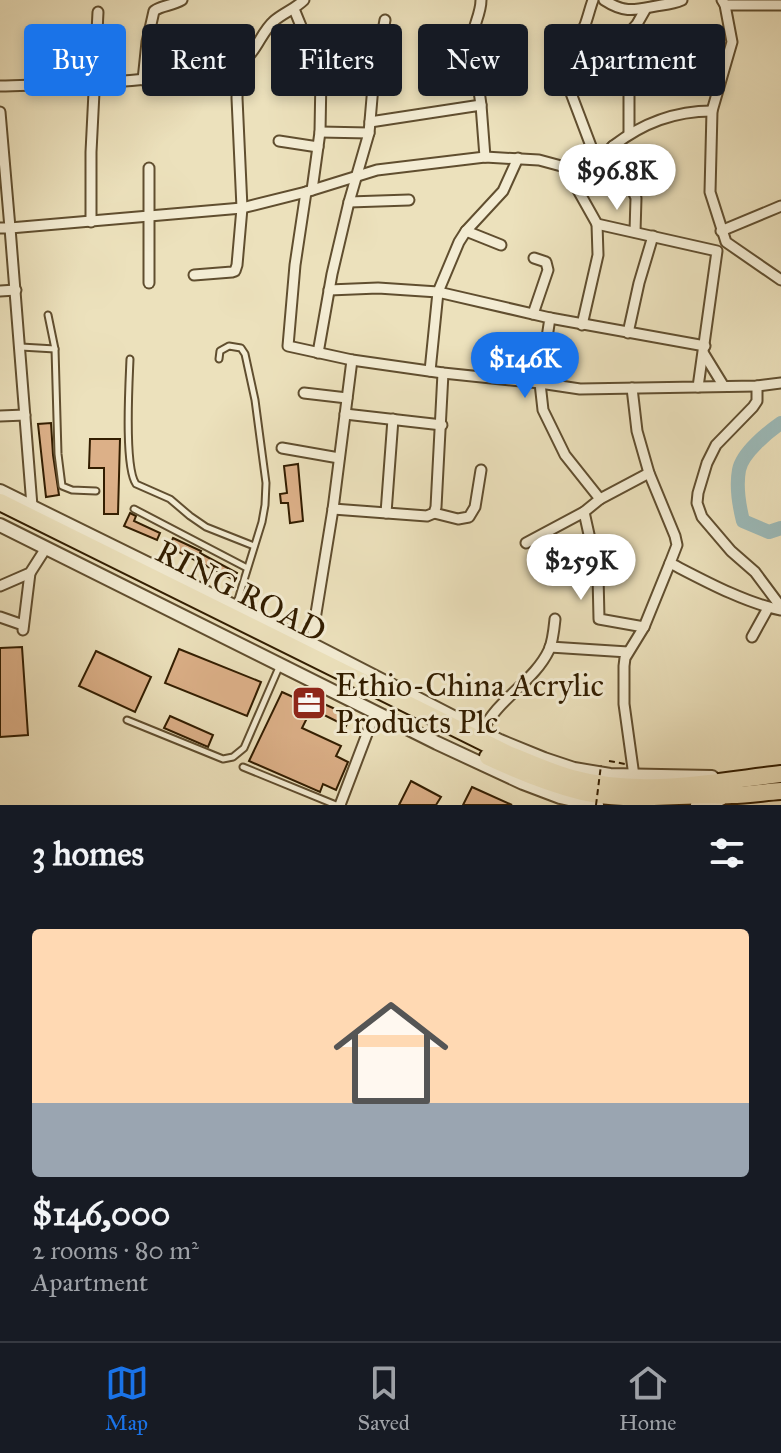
<!DOCTYPE html>
<meta charset="utf-8">
<style>
body{margin:0;font-family:"IM FELL Great Primer",serif;background:#242831;color:#f1f3f6;height:100vh;display:flex;flex-direction:column;font-size:30px;white-space:nowrap}
*{box-sizing:border-box;margin:0}
p{font-size:26px;color:#9ea1a6}
.icon{flex:none;width:44px;height:44px;fill:none;stroke:currentColor;stroke-width:2;stroke-linecap:round;stroke-linejoin:round}
.map{position:relative;height:805px;overflow:hidden}
.details{display:flex;flex-direction:column;background:#171b24;flex:1}
.details>*{flex:none}
.banner{position:absolute;left:24px;top:24px;width:734px;height:72px;display:flex;gap:16px}
.price{position:absolute;translate:-50% -68px;padding:0 18px;border-radius:28px;background:#fff;color:#222;font-size:26px;line-height:52px;filter:drop-shadow(0 2px 4px #0008)}
.price::after{content:'';position:absolute;left:50%;top:48px;width:24px;height:18px;margin-left:-12px;background:inherit;clip-path:polygon(0 0,100% 0,50% 100%)}
.price.active{background:#1a73e8;color:#fff}
ul{padding:0;list-style:none}
li{display:grid;align-content:center;gap:16px;height:424px;padding:0 32px}
li span{display:grid;place-items:center;height:248px;border-radius:8px;color:#555}
li>.icon{margin-inline-start:auto}
span .icon{width:144px;height:144px;fill:#fffc;stroke-width:1}
li b{font-size:34px}
h2{display:flex;justify-content:space-between;align-items:center;height:96px;padding:0 32px;font-size:34px}
.pill{padding:0 28px;border-radius:8px;background:#171b24;box-shadow:0 4px 12px #0003;font-size:28px;line-height:72px}
.pill.active{background:#1a73e8;color:#fff}
.tabs{display:flex;justify-content:space-around;align-items:center;height:112px;border-top:2px solid #363941;background:#171b24;font-size:22px;color:#9ea1a6}
.tabs a{display:grid;justify-items:center;gap:4px}
.tabs .active{color:#1a73e8}
.map>svg:first-child{display:block}
</style>
<div class="map">
<svg width="781" height="805" viewBox="0 0 781 805">
<rect width="100%" height="100%" fill="#ece1bc"/>
<filter id="stains"><feTurbulence type="fractalNoise" baseFrequency=".0025" numOctaves="4"/><feColorMatrix values="0 0 0 0 .2 0 0 0 0 .09 0 0 0 0 .02 0 0 0 .5 -.17"/></filter>
<radialGradient id="worn" r=".72"><stop offset=".6" stop-color="#630" stop-opacity="0"/><stop offset="1" stop-color="#630" stop-opacity=".3"/></radialGradient>
<g fill="none" stroke-linecap="round" stroke-linejoin="round">
<path stroke="#9cbbba" stroke-width="14" d="M 781,423 C 768,432 742,453 739,470 C 736,486 739,505 743,521 L 769,532 L 781,528"/>
</g>
<g fill="#dcb088" stroke="#321d00" stroke-width="2">
<polygon points="51,423 53,455 59,495 46,497 38,424"/>
<polygon points="90,439 120,439 118,514 104,514 104,468 89,468"/>
<polygon points="298,464 303,521 290,523 288,503 281,503 280,494 287,493 284,466"/>
<polygon points="130,513 136,516 134,521 160,533 157,540 124,526"/>
<polygon points="173,538 201,551 200,553 237,573 234,580 169,547"/>
<polygon points="22,647 28,735 0,737 0,648"/>
<polygon points="179,649 261,682 247,716 165,683"/>
<polygon points="96,651 151,677 135,712 79,686"/>
<polygon points="282,692 313,706 302,728 341,746 336,756 348,762 336,790 323,784 320,792 249,761"/>
<polygon points="324,704 351,716 346,726 320,713"/>
<polygon points="170,716 213,735 208,747 164,728"/>
<polygon points="411,781 441,797 436,805 399,805"/>
<polygon points="472,787 512,805 463,805"/>
</g>
<g fill="none" stroke-linecap="round" stroke-linejoin="round">
<g stroke="#604e2f" stroke-width="9">
<g id="service">
<polyline points="48,315 55,349 58,454 62,486 72,490 96,491"/>
<polyline points="21,347 55,349"/>
<path d="M 130,359 C 129,384 124,467 136,484 L 170,499 L 190,516 L 206,527 L 254,546"/>
<polyline points="219,359 220,351 229,346 241,348 245,354 255,400 266,483 265,505 262,522 236,606"/>
<polyline points="134,509 247,568"/>
<polyline points="127,720 223,759 233,757 244,748 280,665"/>
<polyline points="243,767 336,805"/>
</g>
</g>
<g stroke="#604e2f" stroke-width="13">
<g id="minor">
<path d="M 593,0 C 590,8 588,17 585,25 C 573,50 563,49 566,80 L 597,162"/>
<path d="M 604,0 C 627,15 637,9 662,5 C 669,4 675,3 682,0"/>
<polyline points="722,0 725,5 732,42 712,111 710,192 726,242 781,280"/>
<polyline points="725,5 781,5"/>
<polyline points="294,9 321,75 320,132 312,190"/>
<path d="M 143,80 L 147,42 L 154,11 C 162,5 172,6 182,0"/>
<path d="M 0,86 C 64,84 127,84 191,73 C 206,70 225,69 239,63 C 257,54 260,33 274,21 C 283,13 295,9 304,0"/>
<path d="M 481,105 L 472,41 C 472,27 481,15 481,0"/>
<polyline points="0,112 10,228 242,208 306,192 377,170 485,157 539,160 565,167 597,224 717,251 698,387 580,389 540,383 550,318 438,292 378,288 329,290"/>
<polyline points="370,122 481,105 485,157"/>
<polyline points="320,132 369,133"/>
<polyline points="629,134 629,65 620,43 637,24 645,10"/>
<polyline points="279,141 318,147"/>
<path d="M 565,167 C 590,168 595,164 613,146"/>
<polyline points="306,192 295,265 288,346 352,360 443,373 540,383 543,410 565,455 600,499 584,512 526,543"/>
<polyline points="349,202 409,200"/>
<polyline points="91,222 91,152 98,12"/>
<polyline points="0,228 10,228 32,506"/>
<polyline points="466,231 501,245"/>
<polyline points="721,231 781,206"/>
<path d="M 635,232 L 636,198 L 613,146 C 643,123 674,111 712,111"/>
<polyline points="194,275 232,272 235,271 237,265 242,208 237,98 238,63"/>
<polyline points="149,283 149,168"/>
<polyline points="0,291 16,290"/>
<polyline points="533,314 548,270 546,262 534,258"/>
<polyline points="550,318 705,346"/>
<polyline points="582,325 598,255 597,224"/>
<polyline points="628,333 639,283 653,236"/>
<polyline points="318,353 332,274 349,202 369,133 373,86 385,20"/>
<polyline points="704,354 723,385"/>
<polyline points="430,371 438,292 459,242 466,231 503,191 518,158"/>
<polyline points="757,386 757,401 753,407 716,445 707,463 698,493 697,503 702,517 731,551 755,572 781,607"/>
<polyline points="698,387 757,386 781,383"/>
<path d="M 632,388 L 637,431 L 649,473 L 675,536 L 677,545 L 670,563 C 703,580 745,603 781,610"/>
<polyline points="304,393 347,398"/>
<polyline points="345,414 442,425"/>
<polyline points="0,416 25,415"/>
<polyline points="282,448 339,458"/>
<polyline points="600,499 649,473"/>
<polyline points="333,509 427,516 434,513 436,507 443,373"/>
<polyline points="584,512 598,575 599,619 644,627"/>
<polyline points="386,513 393,419"/>
<polyline points="434,513 458,519 469,517 475,507 481,470"/>
<polyline points="0,586 30,573 46,548"/>
<polyline points="0,617 23,625"/>
<polyline points="23,630 30,573"/>
<polyline points="752,637 768,608"/>
<polyline points="311,644 333,509 352,360"/>
<polyline points="550,647 628,652"/>
<path d="M 482,732 C 497,699 534,682 549,650 C 553,641 554,629 555,619"/>
<polyline points="634,776 624,704 624,666 625,658 644,627 670,563"/>
<polyline points="340,805 375,713"/>
</g>
</g>
<g stroke="#604e2f" stroke-width="16">
<g id="tertiary">
<polyline points="0,491 311,644 500,741 544,759 574,769 610,775 712,777"/>
<polyline points="0,525 437,743 523,783 560,797 597,805"/>
<polyline points="697,805 721,799"/>
</g>
</g>
<g stroke="#321d00" stroke-width="20">
<g id="trunk">
<path d="M 0,502 L 508,754 C 529,762 550,772 572,778 C 640,797 712,782 781,774"/>
<path d="M 488,757 C 518,771 550,784 582,792 C 623,801 665,796 706,795 C 715,795 723,796 731,795 C 748,795 765,792 781,791"/>
</g>
</g>
<polyline stroke="#321d00" stroke-width="2" stroke-dasharray="6 4" stroke-linecap="butt" points="609,761 625,764"/>
<use href="#service" stroke="#f3ecd3" stroke-width="5"/>
<use href="#minor" stroke="#f3ecd3" stroke-width="9"/>
<use href="#tertiary" stroke="#f3ecd3" stroke-width="12"/>
<use href="#trunk" stroke="#ece1bc" stroke-width="16"/>
<polyline stroke="#321d00" stroke-width="2" stroke-dasharray="6 4" stroke-linecap="butt" points="596,805 601,765"/>
</g>
<defs>
<g id="office-square" transform="scale(1.8)"><rect x="-9" y="-9" width="18" height="18" rx="4" fill="#8f2418" stroke="#f3ecd3"/><path d="M-6-3h4V-5.5h4V-3h4V5H-6ZM-1-4.5V-3h2v-1.5ZM-6 0V1H6V0Z" fill="#fff"/></g>
</defs>
<g fill-rule="evenodd">
<use href="#office-square" x="309" y="703"/>
</g>
<g text-anchor="middle" stroke-width="6" stroke-linejoin="round" paint-order="stroke">
<g font-size="32" fill="#321d00" stroke="#f3ecd3">
<text transform="translate(241 591) rotate(27)" y="11">RING ROAD</text>
</g>
<g font-size="32" fill="#321d00" stroke="#f3ecd3" text-anchor="start">
<text x="335" y="696">Ethio-China Acrylic<tspan x="335" dy="37">Products Plc</tspan></text>
</g>
</g>
<rect width="100%" height="100%" filter="url(#stains)"/>
<rect width="100%" height="100%" fill="url(#worn)"/>
</svg>
<b class="price" style="left:617px;top:212px">$96.8K</b>
<b class="price active" style="left:525px;top:400px">$146K</b>
<b class="price" style="left:581px;top:602px">$259K</b>
<div class="banner">
<a class="pill active">Buy</a>
<a class="pill">Rent</a>
<a class="pill">Filters</a>
<a class="pill">New</a>
<a class="pill">Apartment</a>
</div>
</div>
<section class="details">
<h2>3 homes<svg class="icon" aria-label="filters" viewBox="0 0 24 24"><path d="M4 7h16M4 17h16"/><circle cx="9" cy="7" r="2"/><circle cx="15" cy="17" r="2"/></svg></h2>
<ul>
<li><span style="background:linear-gradient(#ffd9b3 70%,#9aa5b1 0)"><svg class="icon" aria-label="home" viewBox="0 0 24 24"><path d="M3 11l9-7 9 7M6 9v11h12V9"/></svg></span><div><b>$146,000</b><p>2 rooms · 80 m²</p><p>Apartment</p></div></li>
</ul>
</section>
<nav class="tabs">
<a class="active"><svg class="icon" aria-label="map" viewBox="0 0 24 24"><path d="M3 6l6-2 6 2 6-2v14l-6 2-6-2-6 2zM9 4v14M15 6v14"/></svg>Map</a>
<a><svg class="icon" aria-label="saved" viewBox="0 0 24 24"><path d="M7 4h10v16l-5-4-5 4z"/></svg>Saved</a>
<a><svg class="icon" aria-label="home" viewBox="0 0 24 24"><path d="M3 11l9-7 9 7M6 9v11h12V9"/></svg>Home</a>
</nav>
